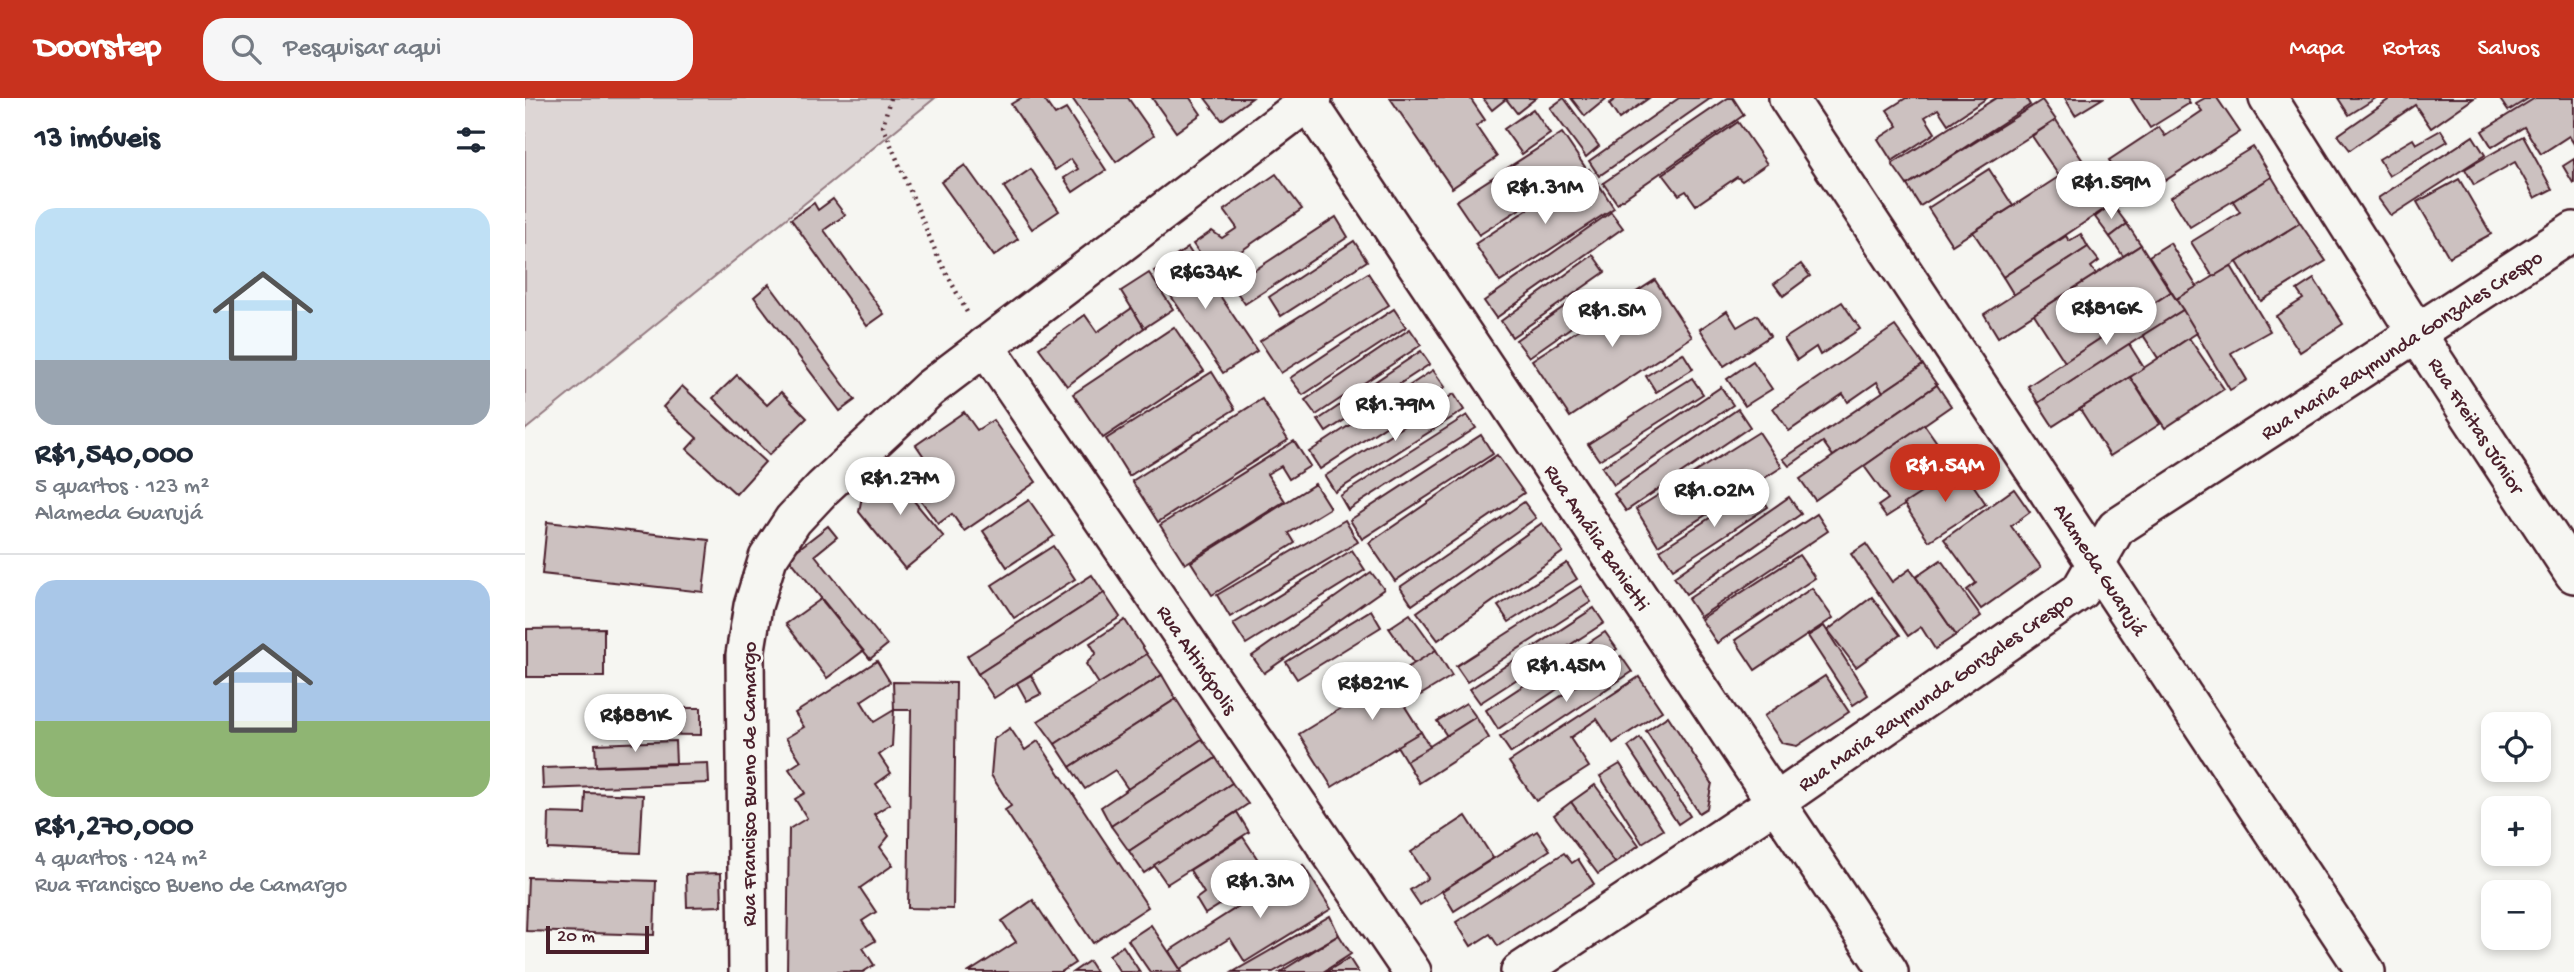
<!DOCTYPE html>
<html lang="pt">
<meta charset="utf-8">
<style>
body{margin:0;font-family:"Gochi Hand",sans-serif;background:#f6f6f7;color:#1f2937;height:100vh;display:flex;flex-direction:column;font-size:26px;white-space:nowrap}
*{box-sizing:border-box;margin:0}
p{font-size:23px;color:#747a83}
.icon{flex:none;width:38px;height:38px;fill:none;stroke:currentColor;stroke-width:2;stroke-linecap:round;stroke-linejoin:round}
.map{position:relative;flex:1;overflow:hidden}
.drawer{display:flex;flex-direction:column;background:#fff;width:525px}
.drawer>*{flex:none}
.tools{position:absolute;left:1956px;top:614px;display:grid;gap:14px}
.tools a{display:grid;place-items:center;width:70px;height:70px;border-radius:14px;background:#fff;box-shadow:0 4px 10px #0003;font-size:35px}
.scale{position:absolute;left:21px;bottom:18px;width:103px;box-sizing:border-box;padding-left:7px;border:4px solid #4a1f2b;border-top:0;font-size:19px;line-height:24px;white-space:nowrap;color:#4a1f2b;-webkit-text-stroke:5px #f6f6f2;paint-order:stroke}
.price{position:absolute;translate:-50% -60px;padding:0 16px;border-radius:24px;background:#fff;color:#222;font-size:23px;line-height:46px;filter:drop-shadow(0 2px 4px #0008)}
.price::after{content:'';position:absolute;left:50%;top:42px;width:21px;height:16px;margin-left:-10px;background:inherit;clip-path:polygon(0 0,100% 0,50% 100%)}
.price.current{background:#c8321e;color:#fff}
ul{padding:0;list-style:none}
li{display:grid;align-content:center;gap:14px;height:371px;padding:0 35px}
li+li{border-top:2px solid #e0e1e3}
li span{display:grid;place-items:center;height:217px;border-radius:21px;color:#555}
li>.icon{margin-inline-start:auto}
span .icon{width:126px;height:126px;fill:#fffc;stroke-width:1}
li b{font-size:30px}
h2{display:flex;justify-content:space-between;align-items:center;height:84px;padding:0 35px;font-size:30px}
header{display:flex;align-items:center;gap:42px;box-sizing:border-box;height:98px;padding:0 35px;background:#c8321e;color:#fff}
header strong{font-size:33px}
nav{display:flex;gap:38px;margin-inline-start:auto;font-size:24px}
.search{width:490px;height:63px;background:#f6f6f7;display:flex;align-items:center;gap:18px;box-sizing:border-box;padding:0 24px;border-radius:21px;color:#747a83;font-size:26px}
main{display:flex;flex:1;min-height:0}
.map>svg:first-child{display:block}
</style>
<header>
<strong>Doorstep</strong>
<div class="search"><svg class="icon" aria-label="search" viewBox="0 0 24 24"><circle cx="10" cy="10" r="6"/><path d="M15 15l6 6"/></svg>Pesquisar aqui</div>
<nav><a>Mapa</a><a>Rotas</a><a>Salvos</a></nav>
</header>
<main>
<section class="drawer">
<h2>13 imóveis<svg class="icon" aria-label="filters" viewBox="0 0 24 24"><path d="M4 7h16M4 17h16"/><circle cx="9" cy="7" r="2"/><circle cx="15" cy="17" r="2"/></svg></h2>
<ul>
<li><span style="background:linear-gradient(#bfe0f5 70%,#9aa5b1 0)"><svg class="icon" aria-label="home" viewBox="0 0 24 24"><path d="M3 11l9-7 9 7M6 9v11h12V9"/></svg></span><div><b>R$1,540,000</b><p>5 quartos · 123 m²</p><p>Alameda Guarujá</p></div></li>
<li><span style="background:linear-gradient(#a9c7e8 65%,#8fb573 0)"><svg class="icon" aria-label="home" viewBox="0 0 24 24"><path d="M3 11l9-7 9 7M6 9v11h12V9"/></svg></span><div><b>R$1,270,000</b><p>4 quartos · 124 m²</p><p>Rua Francisco Bueno de Camargo</p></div></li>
</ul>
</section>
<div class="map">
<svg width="2049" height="874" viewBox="0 0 2049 874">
<rect width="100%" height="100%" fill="#f6f6f2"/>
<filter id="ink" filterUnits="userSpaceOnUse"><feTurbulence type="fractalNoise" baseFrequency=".0143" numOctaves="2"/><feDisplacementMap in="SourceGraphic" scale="14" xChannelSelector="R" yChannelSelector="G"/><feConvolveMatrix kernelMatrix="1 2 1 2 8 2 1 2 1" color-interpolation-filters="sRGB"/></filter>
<g filter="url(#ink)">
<polygon fill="#ddd6d5" stroke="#947a80" stroke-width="2" points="0,0 410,0 0,332"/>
<g fill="#ccc1c0" stroke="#4a1f2b" stroke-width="2">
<polygon points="496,0 518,0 530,17 541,11 581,72 548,94 539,80 553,71 546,61 530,72 486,6"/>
<polygon points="547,0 603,0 629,37 591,64"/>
<polygon points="627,0 665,0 676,16 651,34"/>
<polygon points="680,0 727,0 697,22"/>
<polygon points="865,0 945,0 960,22 951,28 972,59 927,90"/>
<polygon points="958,0 1011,0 992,15 981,1 967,12"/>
<polygon points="1039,0 1074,48 1061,59 1025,10"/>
<polygon points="1046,0 1082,0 1060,18"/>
<polygon points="1092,0 1124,0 1094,21 1084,6"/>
<polygon points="1154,0 1186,0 1074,78 1064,63"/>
<polygon points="1203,0 1208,0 1219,17 1092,105 1078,85"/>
<polygon points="1381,0 1462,0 1423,26 1413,11 1400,19 1410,35 1367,63 1353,41 1373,28 1362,12"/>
<polygon points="1471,0 1501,0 1505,7 1382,87 1367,66"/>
<polygon points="1540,0 1578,0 1550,17"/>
<polygon points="1606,0 1662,0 1665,5 1625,30"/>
<polygon points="1680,0 1692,0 1715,34 1638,84 1629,70 1601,88 1584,62 1634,29 1640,38 1677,13 1671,5"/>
<polygon points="1813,0 1851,0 1824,17"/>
<polygon points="1866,0 1949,0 1906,30 1890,7 1825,52 1813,37"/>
<polygon points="1974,0 2004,0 1983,13"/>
<polygon points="2010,0 2049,0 2049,46 2044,38 2016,56 1999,29 1967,49 1957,33"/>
<polygon points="1517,2 1531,22 1395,108 1382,87"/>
<polygon points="1008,11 1025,36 997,56 979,31"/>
<polygon points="1531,22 1558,63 1534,78 1507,38"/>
<polygon points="1213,24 1242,66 1217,83 1212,79 1171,107 1161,93 1154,97 1138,76"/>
<polygon points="1916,32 1923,43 1864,78 1854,61 1888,41 1891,46"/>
<polygon points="1037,35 1060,69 954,137 931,103"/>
<polygon points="1948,38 1960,57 1866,118 1853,100"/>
<polygon points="1998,38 2027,91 2010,100 1990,64 1949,87 1940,71"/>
<polygon points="1728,49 1747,79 1665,129 1646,99"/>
<polygon points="2049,61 2049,84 2048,85 2038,68"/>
<polygon points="1558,63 1587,106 1478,179 1448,134"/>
<polygon points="440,67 493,141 469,158 416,84"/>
<polygon points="506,71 534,113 507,131 479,89"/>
<polygon points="1064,71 1089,110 975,184 950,146"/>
<polygon points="1464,71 1488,108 1427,147 1403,110"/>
<polygon points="751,76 777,111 687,173 668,146 687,133 697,140 712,130 699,112"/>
<polygon points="1747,79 1775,125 1688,179 1666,144 1715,114 1708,103"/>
<polygon points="1934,81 1966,136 1924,159 1892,104"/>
<polygon points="308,101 320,117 299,132 359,216 342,228 266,121 289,105 293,112"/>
<polygon points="1587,106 1602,126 1585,139 1570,119"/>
<polygon points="1086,114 1098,130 971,220 959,203"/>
<polygon points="811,119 823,139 720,206 707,187"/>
<polygon points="1775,125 1801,163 1736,203 1712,164"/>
<polygon points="1602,126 1616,147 1598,158 1585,139"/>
<polygon points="1556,136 1563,149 1489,197 1478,179 1541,138 1544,143"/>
<polygon points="829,143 842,163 756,218 744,199"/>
<polygon points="1645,145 1672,189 1651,201 1624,158"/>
<polygon points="1616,147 1646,194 1540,264 1509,216"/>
<polygon points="1563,149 1574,163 1566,169 1571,176 1473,239 1459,216"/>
<polygon points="663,150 732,253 698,275 629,173"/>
<polygon points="1068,157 1080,174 987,239 976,223"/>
<polygon points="1276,166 1285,178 1258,198 1249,186"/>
<polygon points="1706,168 1745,233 1706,255 1722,282 1705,292 1651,201"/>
<polygon points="624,175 648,211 619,230 596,193"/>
<polygon points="843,175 864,207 756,275 735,243"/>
<polygon points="1789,181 1818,226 1775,254 1751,218 1778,201 1772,192"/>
<polygon points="1130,182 1167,239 1045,319 1007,262"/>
<polygon points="244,186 330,302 315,313 229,199"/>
<polygon points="1646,194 1658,212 1513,305 1503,288"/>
<polygon points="1317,204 1335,231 1295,257 1291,249 1272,262 1259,241"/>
<polygon points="1043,206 1055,223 1004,259 991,242"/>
<polygon points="607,210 619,230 542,288 514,250 560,217 572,234"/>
<polygon points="869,211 881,229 778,297 765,280"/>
<polygon points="1658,212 1672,235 1633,260 1618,237"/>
<polygon points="1202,213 1212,229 1232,217 1245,238 1199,268 1175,231"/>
<polygon points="1370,228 1398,267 1358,294 1352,284 1323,304 1318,296 1264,333 1248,310"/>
<polygon points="649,229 679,273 578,340 548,296"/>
<polygon points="885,231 896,247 791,317 780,302"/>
<polygon points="1664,240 1699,291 1640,330 1605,279"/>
<polygon points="1604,246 1619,270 1528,328 1513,305"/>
<polygon points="896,253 905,266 801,334 793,322"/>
<polygon points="1158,255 1168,271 1131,294 1121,278"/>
<polygon points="1228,263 1247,291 1220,308 1202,281"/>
<polygon points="1398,267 1412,287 1308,358 1298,344 1264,368 1258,361"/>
<polygon points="908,272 920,289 795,371 784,354"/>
<polygon points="687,274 710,311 604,378 581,341"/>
<polygon points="212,277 242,307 256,294 282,320 244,357 188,300"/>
<polygon points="1605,279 1635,326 1585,358 1555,311"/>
<polygon points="1167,280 1178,296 1074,362 1063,346"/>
<polygon points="1412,287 1426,308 1290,402 1275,381"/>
<polygon points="157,288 240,364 211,396 162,351 172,340 138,309"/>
<polygon points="1196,289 1208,307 1089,387 1077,369"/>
<polygon points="929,296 939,312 810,394 800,378"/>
<polygon points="737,301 763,342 633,424 607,383"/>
<polygon points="1213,311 1225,329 1101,413 1089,396"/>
<polygon points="439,314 452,332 468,322 511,384 439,433 427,416 413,426 395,401 417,385 391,347"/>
<polygon points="942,317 951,330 823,412 815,398"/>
<polygon points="1399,326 1432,373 1361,419 1353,408 1363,401 1339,368"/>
<polygon points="1234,334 1257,369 1133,447 1111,411"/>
<polygon points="956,337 968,356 837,441 825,422"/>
<polygon points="769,343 785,368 764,381 756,368 742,376 760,403 660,466 635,427"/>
<polygon points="972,357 999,395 870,483 844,445"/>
<polygon points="379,364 397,386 384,397 419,439 380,471 334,414 337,398"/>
<polygon points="1436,369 1461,406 1404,443 1379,406"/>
<polygon points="790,386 805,410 764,435 770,445 687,497 666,464"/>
<polygon points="1231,390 1243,409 1148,471 1135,452"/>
<polygon points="1489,391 1505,414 1486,428 1516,469 1456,511 1442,492 1451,485 1419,441"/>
<polygon points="1264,399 1276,416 1161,496 1149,479"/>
<polygon points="504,402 529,438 482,469 458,433"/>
<polygon points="999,404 1011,420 887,507 875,489"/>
<polygon points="1292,416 1303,433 1175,519 1163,501"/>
<polygon points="820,422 833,444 705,519 692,497"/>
<polygon points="22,424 184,442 178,494 17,476"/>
<polygon points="1017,425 1038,454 913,542 892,514"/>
<polygon points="303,428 312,439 290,457 362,547 345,561 263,459"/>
<polygon points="1341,446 1367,484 1385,471 1431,537 1410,551 1396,529 1383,538 1326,456"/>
<polygon points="528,448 550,481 489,520 467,487"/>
<polygon points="827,452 840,472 721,546 708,526"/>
<polygon points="1274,457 1290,480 1192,545 1176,521"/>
<polygon points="1416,462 1456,518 1431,537 1391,479"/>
<polygon points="1042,465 1052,481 984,524 973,508"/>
<polygon points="846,474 859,491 739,575 727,558"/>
<polygon points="567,477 579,495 453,576 442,558"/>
<polygon points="1056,488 1066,504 942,584 931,568"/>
<polygon points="1287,490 1308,520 1230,572 1210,542"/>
<polygon points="579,495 595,519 469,600 453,576"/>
<polygon points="1347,499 1375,537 1331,569 1303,532"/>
<polygon points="296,501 338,553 302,580 261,526"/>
<polygon points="1069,510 1079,525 955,605 945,591"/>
<polygon points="846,512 856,529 772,581 761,564"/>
<polygon points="885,516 911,552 890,567 864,530"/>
<polygon points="600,522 622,556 574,586 561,566 571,555 565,545"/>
<polygon points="1299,528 1343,597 1328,607 1283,538"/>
<polygon points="79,530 79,579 2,579 2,531"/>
<polygon points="1080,534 1092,551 973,631 961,612"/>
<polygon points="911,552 927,578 879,607 896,634 807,689 774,636"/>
<polygon points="622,556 637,577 530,646 513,623"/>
<polygon points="1096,558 1107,574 986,655 975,639"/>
<polygon points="352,563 365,584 336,603 349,624 369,612 367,648 354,657 366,675 351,686 365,706 349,716 364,738 355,749 368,767 335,790 351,814 337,823 350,843 338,850 349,867 338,874 262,874 264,731 282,720 270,701 280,695 264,671 276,663 261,640 279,629 270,615"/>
<polygon points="506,577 516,596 502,603 492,585"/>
<polygon points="637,577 651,601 545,669 530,646"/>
<polygon points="1300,578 1324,614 1272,648 1257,645 1239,618"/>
<polygon points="1114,579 1137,613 1088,645 1072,621 1045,640 1064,669 1011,703 984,664"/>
<polygon points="368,584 431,585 428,811 383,810 386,612 369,612"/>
<polygon points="651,601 677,641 603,691 590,672 560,691 545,669"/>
<polygon points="941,605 951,619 922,638 912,623"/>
<polygon points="88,610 176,610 176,637 88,636"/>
<polygon points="1143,618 1187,685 1182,710 1174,715 1121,633"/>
<polygon points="951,619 964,640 894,685 881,663"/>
<polygon points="485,630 500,652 513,643 623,809 568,845 480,712 486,708 466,677 469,641"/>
<polygon points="896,634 905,649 881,663 872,648"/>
<polygon points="1115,640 1165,718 1153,726 1103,649"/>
<polygon points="677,641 691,660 586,728 576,709"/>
<polygon points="150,643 151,665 71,668 70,646"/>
<polygon points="691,660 707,685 604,753 586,728"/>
<polygon points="183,665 184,685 18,691 17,670"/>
<polygon points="1095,666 1138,732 1117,745 1075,678"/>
<polygon points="707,685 723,706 619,775 604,753"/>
<polygon points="1070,687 1114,747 1090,765 1046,704"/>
<polygon points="61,695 118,697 115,755 23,751 24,715 60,716"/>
<polygon points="1046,704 1090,765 1073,776 1029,717"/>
<polygon points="712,714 724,734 642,786 629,767"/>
<polygon points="941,718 968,760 895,807 885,792 903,780 886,754"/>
<polygon points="1012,733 1025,752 929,813 917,793"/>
<polygon points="718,739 743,777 680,816 671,801 679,795 665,772"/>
<polygon points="1039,755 1047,765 1053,761 1069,786 973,848 965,836 946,848 931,824"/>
<polygon points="778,767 806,811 720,864 705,840 655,871 644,853"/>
<polygon points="196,775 197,808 162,809 161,776"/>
<polygon points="3,779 131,783 129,837 1,833"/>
<polygon points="508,802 550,865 536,874 444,874 491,844 477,823"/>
<polygon points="805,818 814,837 748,874 708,874"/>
<polygon points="626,827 657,874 625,874 603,842"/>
<polygon points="814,837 826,856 798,874 755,874"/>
<polygon points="598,848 615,874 595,874 584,857"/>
<polygon points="824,860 833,874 801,874"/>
<polygon points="564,863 571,874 548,874"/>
</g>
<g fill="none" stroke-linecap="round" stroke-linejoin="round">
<g stroke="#4a1f2b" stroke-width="42">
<g id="street">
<polyline points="1263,0 1841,874"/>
<polyline points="1743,0 1910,264 2049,476"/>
<polyline points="783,4 1364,874"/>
<polyline points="460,248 887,874"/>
<polyline points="223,874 220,557 228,508 243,460 268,422 298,390 404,291 788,0"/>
<polyline points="995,874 1251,704 1555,493 1591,430 2049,133"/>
</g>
</g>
<polyline stroke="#4a1f2b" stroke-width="4.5" stroke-dasharray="2 5" stroke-linecap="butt" points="365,0 358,28 412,157 444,218"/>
<use href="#street" stroke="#f6f6f2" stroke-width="37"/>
</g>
</g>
<g text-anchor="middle" stroke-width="5" stroke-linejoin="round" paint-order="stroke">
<g font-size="21" fill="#4a1f2b" stroke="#f6f6f2">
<text transform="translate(1876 246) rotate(-33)" y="7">Rua Maria Raymunda Gonzales Crespo</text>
<text transform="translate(1952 327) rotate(57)" y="7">Rua Freitas Júnior</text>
<text transform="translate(1073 439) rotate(56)" y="7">Rua Amália Banietti</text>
<text transform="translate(1576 471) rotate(57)" y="7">Alameda Guarujá</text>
<text transform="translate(673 561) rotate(56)" y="7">Rua Altinópolis</text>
<text transform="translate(1410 593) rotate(-35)" y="7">Rua Maria Raymunda Gonzales Crespo</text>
<text transform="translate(223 686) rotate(-90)" y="7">Rua Francisco Bueno de Camargo</text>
</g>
</g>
</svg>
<div class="tools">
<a><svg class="icon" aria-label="locate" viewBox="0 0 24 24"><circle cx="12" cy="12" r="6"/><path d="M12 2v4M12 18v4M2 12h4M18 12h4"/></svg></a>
<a>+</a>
<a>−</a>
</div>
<div class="scale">20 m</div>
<b class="price" style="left:1586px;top:123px">R$1.59M</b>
<b class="price" style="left:1020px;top:128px">R$1.31M</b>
<b class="price" style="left:680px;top:213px">R$634K</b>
<b class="price" style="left:1581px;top:249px">R$816K</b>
<b class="price" style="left:1087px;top:251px">R$1.5M</b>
<b class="price" style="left:870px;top:345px">R$1.79M</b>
<b class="price current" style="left:1420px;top:406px">R$1.54M</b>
<b class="price" style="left:375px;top:419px">R$1.27M</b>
<b class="price" style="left:1189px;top:431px">R$1.02M</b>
<b class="price" style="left:1041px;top:606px">R$1.45M</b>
<b class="price" style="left:847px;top:624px">R$821K</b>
<b class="price" style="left:110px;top:656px">R$881K</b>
<b class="price" style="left:735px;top:822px">R$1.3M</b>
</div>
</main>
